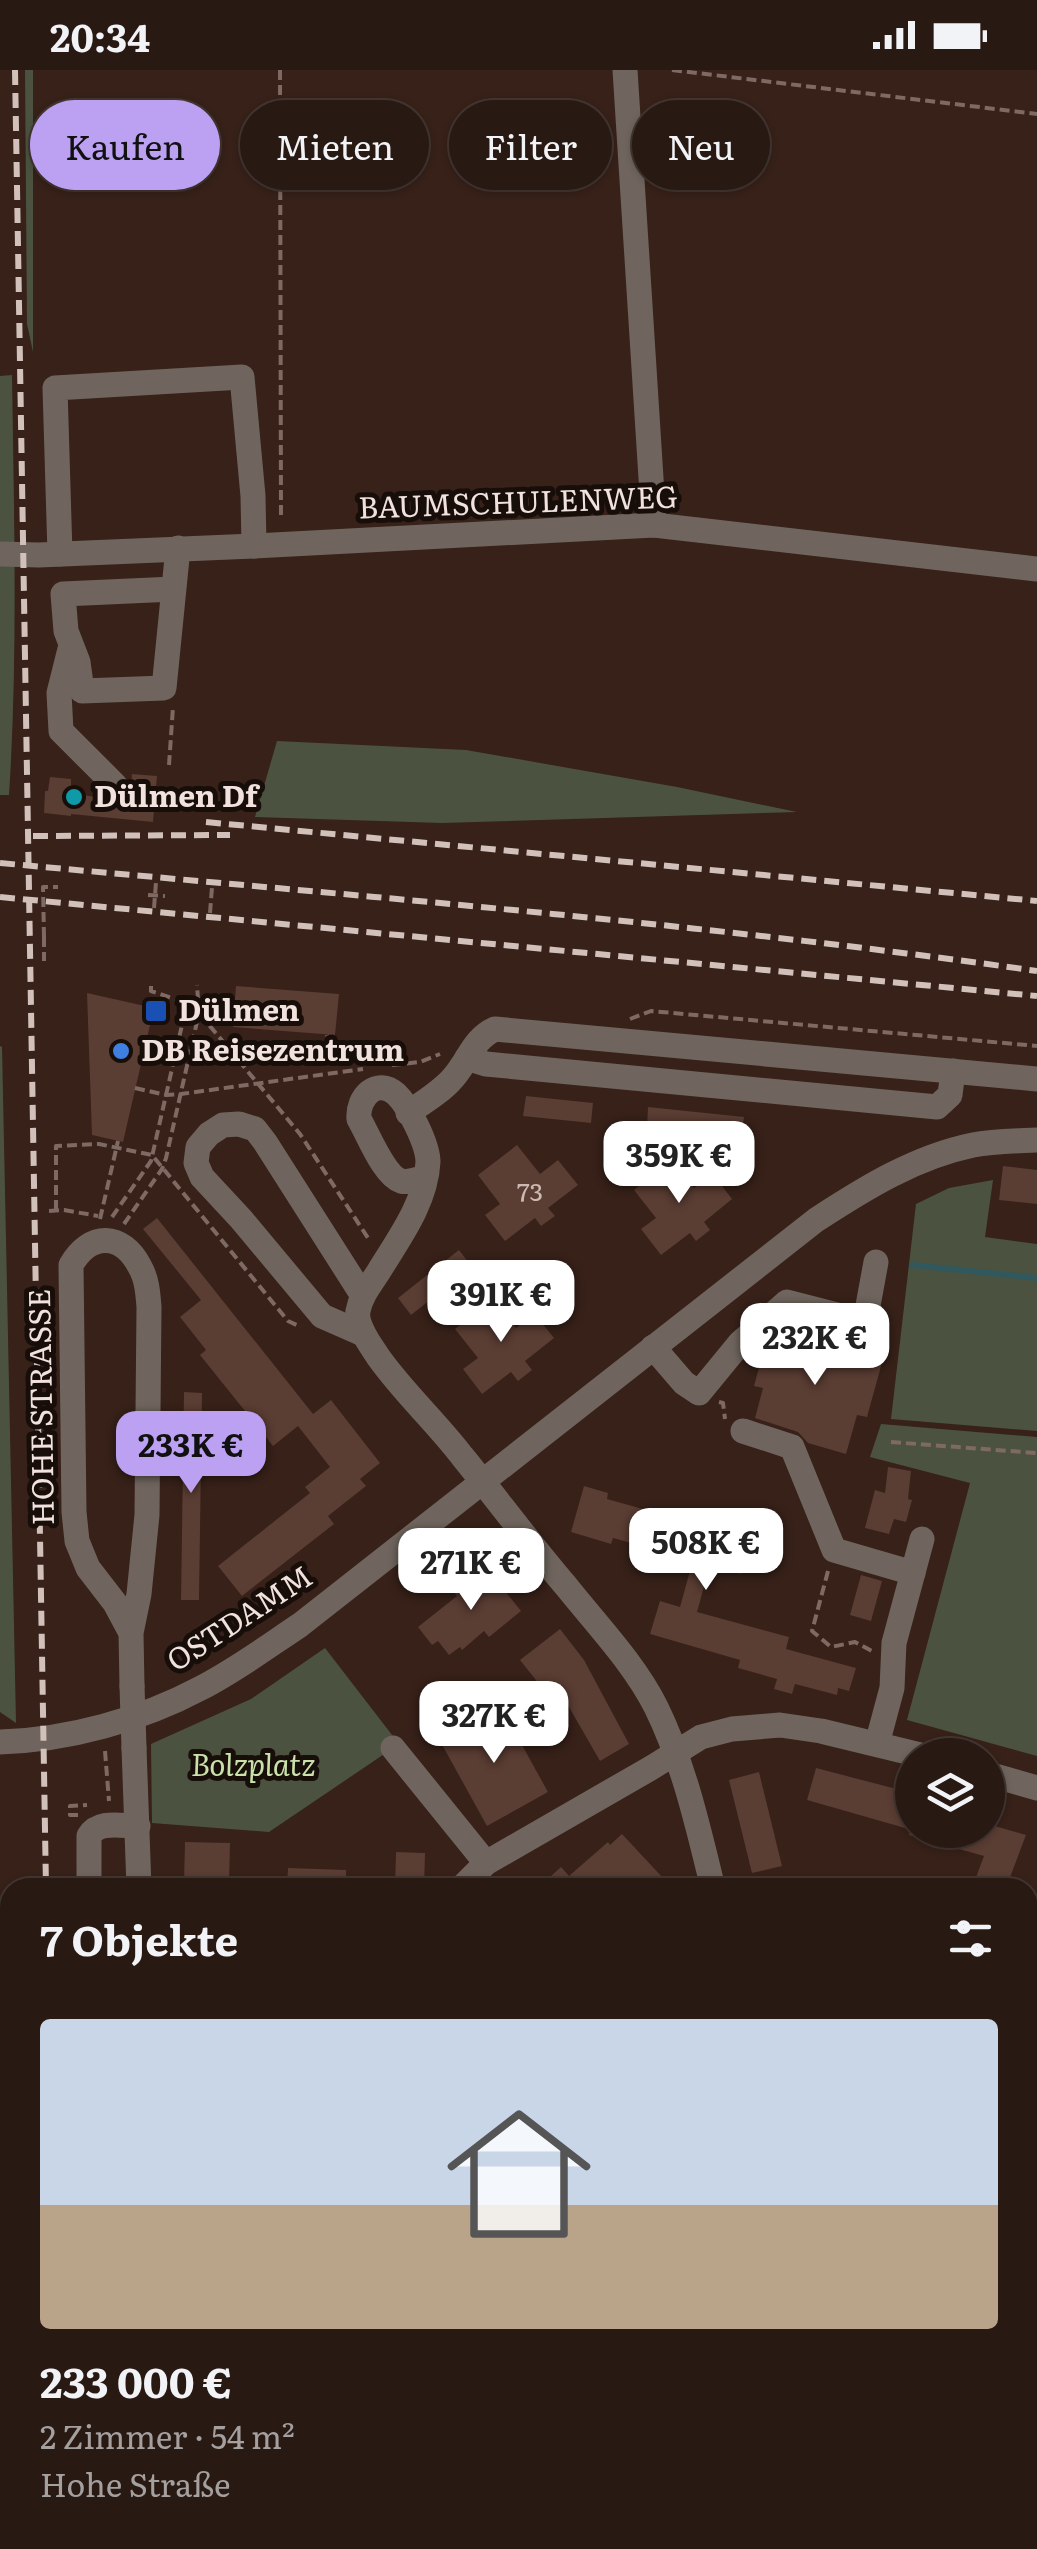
<!DOCTYPE html>
<html lang="de">
<meta charset="utf-8">
<style>
body{margin:0;font-family:Literata,serif;background:#352621;color:#f1f3f6;height:100vh;display:flex;flex-direction:column;font-size:38px;white-space:nowrap}
*{box-sizing:border-box;margin:0}
p{font-size:32px;color:#a5a0a0}
.icon{flex:none;width:55px;height:55px;fill:none;stroke:currentColor;stroke-width:2;stroke-linecap:round;stroke-linejoin:round}
.map{position:relative;flex:1;overflow:hidden}
.sheet{position:absolute;left:0px;top:1808px;width:1038px;height:672px;display:flex;flex-direction:column;background:#291913;border-radius:30px 30px 0 0;box-shadow:0 2px 8px #0004,0 0 0 2px #453833}
.sheet>*{flex:none}
.guide{position:absolute;left:30px;top:30px;width:978px;height:90px;display:flex;gap:20px}
.fabs{position:absolute;left:895px;top:1668px;display:grid;gap:20px}
.fabs a{display:grid;place-items:center;width:110px;height:110px;border-radius:50%;background:#291913;box-shadow:0 2px 8px #0004,0 0 0 2px #453833;font-size:50px}
.price{position:absolute;translate:-50% -85px;padding:0 22px;border-radius:20px;background:#fff;color:#222;font-size:32px;line-height:65px;filter:drop-shadow(0 2px 5px #0008)}
.price::after{content:'';position:absolute;left:50%;top:60px;width:30px;height:22px;margin-left:-15px;background:inherit;clip-path:polygon(0 0,100% 0,50% 100%)}
.price.selected{background:#bca0f2;color:#111}
ul{padding:0;list-style:none}
li{display:grid;align-content:center;gap:20px;height:530px;padding:0 40px}
li+li{border-top:2px solid #453833}
li span{display:grid;place-items:center;height:310px;border-radius:10px;color:#555}
li>.icon{margin-inline-start:auto}
span .icon{width:180px;height:180px;fill:#fffc;stroke-width:1}
li b{font-size:42px}
h2{display:flex;justify-content:space-between;align-items:center;height:120px;padding:0 40px;font-size:42px}
.pill{padding:0 35px;border-radius:45px;background:#291913;box-shadow:0 2px 8px #0004,0 0 0 2px #453833;font-size:35px;line-height:90px}
.pill.selected{background:#bca0f2;color:#111}
.status{display:flex;justify-content:space-between;align-items:center;height:70px;padding:0 50px;background:#291913;direction:ltr}
.status svg{height:28px;fill:currentColor}
.map>svg:first-child{display:block}
</style>
<div class="status"><b>20:34</b><svg viewBox="0 0 49 12"><path d="M0 12V9h3v3zM5 12V6h3v6zM10 12V3h3v9zM15 12V0h3v12zM26 1h20v11H26zM47 4h2v5h-2z"/></svg></div>
<div class="map">
<svg width="1037" height="2479" viewBox="0 0 1037 2479">
<rect width="100%" height="100%" fill="#372119"/>
<g fill="#4b5340">
<polygon points="25,0 33,0 33,282 27,254"/>
<path d="M 12,305 C 14,445 18,586 9,725 L 0,725 L 0,306 Z"/>
<polygon points="277,671 466,680 677,717 797,742 442,753 255,747"/>
<polygon points="0,976 2,977 16,1653 0,1642"/>
<polygon points="993,1110 985,1167 1037,1174 1037,1361 891,1349 916,1134 949,1118"/>
<polygon points="881,1354 1037,1367 1037,1686 907,1650 970,1413 870,1387"/>
<polygon points="325,1578 399,1674 269,1762 152,1753 151,1674 251,1629"/>
</g>
<g fill="none" stroke-linecap="round" stroke-linejoin="round">
<polyline stroke="#31585c" stroke-width="6" points="912,1195 1037,1208"/>
</g>
<g fill="#5a3d33">
<polygon points="132,704 157,706 153,752 71,744 71,746 44,743 45,721 48,721 50,707 71,709 71,715 79,716 78,724 118,731 130,729"/>
<polygon points="236,916 339,924 335,965 233,957"/>
<polygon points="87,923 154,938 123,1072 92,1065"/>
<polygon points="526,1026 593,1033 591,1053 523,1046"/>
<polygon points="648,1037 744,1047 741,1068 647,1059"/>
<polygon points="517,1075 540,1104 558,1090 578,1115 548,1138 555,1146 541,1156 535,1148 505,1171 485,1145 500,1134 478,1105"/>
<polygon points="672,1090 694,1118 713,1104 732,1129 704,1152 710,1160 696,1171 690,1163 661,1185 641,1159 656,1148 634,1120"/>
<polygon points="1003,1096 1037,1100 1037,1134 999,1130"/>
<polygon points="157,1148 313,1344 331,1330 380,1393 360,1409 366,1416 328,1446 334,1454 242,1526 218,1496 310,1423 305,1417 330,1397 298,1356 273,1376 200,1285 206,1280 180,1247 201,1230 143,1159"/>
<polygon points="459,1180 472,1197 411,1245 398,1228"/>
<polygon points="493,1229 516,1258 534,1243 554,1268 525,1291 532,1300 518,1311 511,1302 482,1324 463,1299 478,1288 455,1259"/>
<polygon points="780,1260 883,1289 867,1347 857,1345 846,1384 808,1373 798,1362 755,1348 763,1318 754,1316 766,1272"/>
<polygon points="184,1322 202,1323 199,1530 181,1530"/>
<polygon points="888,1397 911,1401 908,1429 912,1430 906,1452 894,1449 889,1464 865,1458 875,1420 885,1423"/>
<polygon points="584,1416 608,1423 607,1429 750,1469 741,1504 710,1495 697,1542 789,1567 786,1579 856,1598 849,1621 838,1618 837,1625 795,1614 792,1624 774,1619 777,1609 738,1598 740,1590 650,1564 660,1531 680,1537 693,1490 613,1468 611,1474 571,1462"/>
<polygon points="485,1496 521,1541 489,1567 484,1561 462,1580 460,1577 449,1585 438,1571 432,1575 418,1557 457,1526 453,1521"/>
<polygon points="861,1505 882,1511 871,1551 850,1545"/>
<polygon points="560,1559 584,1590 629,1674 600,1691 554,1611 543,1619 520,1590"/>
<polygon points="501,1637 548,1722 487,1756 440,1671"/>
<polygon points="816,1698 912,1723 912,1760 807,1730"/>
<polygon points="759,1702 782,1796 752,1803 729,1710"/>
<polygon points="988,1754 1026,1765 1006,1818 972,1818 984,1786 909,1765 910,1760 988,1760"/>
<polygon points="622,1764 663,1808 653,1818 538,1818 561,1797 569,1806 608,1772 610,1775"/>
<polygon points="185,1772 230,1773 229,1814 184,1813"/>
<polygon points="396,1782 425,1783 424,1818 395,1818"/>
<polygon points="288,1798 346,1800 346,1818 287,1818"/>
</g>
<g fill="none" stroke-linecap="round" stroke-linejoin="round">
<g stroke="#7e6a63" stroke-width="4" stroke-dasharray="10 5" stroke-linecap="butt">
<polyline points="280,0 281,450"/>
<polyline points="672,0 1037,44"/>
<polyline points="169,695 173,637"/>
<polyline points="154,838 156,812"/>
<polyline points="210,843 212,817"/>
<polyline points="44,867 44,891"/>
<polyline points="151,916 151,921 187,933 199,943 300,1064 368,1168 369,1172"/>
<polyline points="150,937 151,921"/>
<polyline points="199,943 217,939 234,940"/>
<polyline points="630,949 651,941 1037,976"/>
<path d="M 327,965 L 331,979 C 347,983 364,972 380,979 L 384,994"/>
<polyline points="392,995 420,992 440,984"/>
<polyline points="135,1018 166,1025 181,1024 363,999"/>
<polyline points="56,1140 56,1076 99,1074 152,1085 288,1251 301,1257"/>
<polyline points="49,1141 64,1140 98,1146"/>
<polyline points="112,1147 151,1091 187,933"/>
<polyline points="100,1149 118,1071"/>
<polyline points="124,1154 162,1099 166,1088 199,943 197,915"/>
<polyline points="719,1332 723,1333 725,1349"/>
<polyline points="891,1372 1037,1383"/>
<polyline points="828,1501 812,1561 831,1577 855,1572 872,1581"/>
<polyline points="105,1681 109,1731"/>
<polyline points="78,1745 70,1745 70,1736 87,1735"/>
<polyline points="138,2470 138,2479"/>
<polyline points="744,2470 745,2479"/>
</g>
<g stroke="#6f655e" stroke-width="25">
<polyline points="625,0 654,455"/>
<polyline points="0,484 39,485 254,476 654,455 1037,499"/>
<polyline points="60,484 55,318 242,307 253,426 254,476"/>
<polyline points="174,519 63,524 66,561 78,592 82,621 164,618 178,478"/>
<polyline points="70,579 59,623 61,661 115,715"/>
<polyline points="467,988 486,994 937,1037 950,1025 953,1001"/>
<path d="M 408,1043 C 424,1032 441,1022 453,1008 C 469,990 473,969 495,959 L 1037,1009"/>
<path d="M 426,1107 C 418,1109 409,1113 401,1111 C 384,1106 368,1064 359,1049 C 357,1027 377,1007 396,1024 C 409,1036 428,1075 428,1092 C 426,1132 400,1167 379,1201 C 371,1214 361,1225 358,1241 C 357,1247 360,1256 363,1262 C 367,1271 374,1280 379,1288 C 404,1323 436,1352 462,1386 C 497,1429 530,1474 566,1516 C 597,1555 634,1593 656,1637 C 684,1694 698,1757 713,1818"/>
<polyline points="363,1226 265,1072 255,1059 239,1054 223,1055 209,1064 198,1077 196,1093 202,1107 241,1149 322,1246 363,1264"/>
<polyline points="653,1277 684,1313 699,1323 740,1273 787,1232 865,1252 876,1192"/>
<polyline points="743,1361 792,1377 834,1480 913,1503"/>
<path d="M 131,1563 L 115,1533 L 88,1498 L 77,1471 L 74,1442 L 71,1195 C 90,1162 122,1162 140,1197 C 147,1209 148,1224 149,1237 L 147,1445 L 139,1524 L 131,1563 L 132,1616"/>
<path d="M 0,1672 C 68,1670 141,1650 201,1618 C 236,1600 267,1577 300,1555 L 816,1150 C 865,1118 915,1087 973,1075 C 994,1071 1016,1071 1037,1070"/>
<polyline points="877,1674 892,1618 894,1573 922,1469"/>
<polyline points="134,1678 139,1818"/>
<polyline points="393,1678 486,1793"/>
<polyline points="988,1704 1037,1718"/>
<path d="M 89,1818 L 89,1766 C 98,1750 121,1756 138,1756"/>
<polyline points="461,1818 486,1793 651,1698 701,1667 732,1659 780,1655 821,1661 920,1685"/>
<polyline points="1028,1883 1037,1856"/>
<polyline points="1028,2279 1037,2252"/>
<polyline points="1028,2441 1037,2442"/>
<polyline points="831,2470 831,2479"/>
<polyline points="270,2477 395,2478"/>
<polyline points="577,2479 578,2470"/>
</g>
<g stroke="#d2c1bb" stroke-width="6" stroke-dasharray="15 8" stroke-linecap="butt">
<polyline points="15,0 46,1818"/>
<polyline points="206,752 1037,831"/>
<polyline points="33,766 230,765"/>
<path d="M 0,793 C 346,825 693,852 1037,901"/>
<polyline points="0,827 1037,926"/>
<polyline points="56,2470 56,2479"/>
</g>
<g stroke="#7e6a63" stroke-width="4" stroke-dasharray="10 5" stroke-linecap="butt">
<polyline points="148,825 165,826"/>
<polyline points="44,867 43,817 58,817"/>
</g>
<polyline stroke="#6f655e" stroke-width="25" points="132,1616 134,1678"/>
</g>
<circle fill="#0f9aa8" stroke="#170e0a" stroke-width="4" cx="74" cy="727" r="10"/>
<rect fill="#1a4fb4" stroke="#170e0a" stroke-width="4" x="144" y="929" width="24" height="24" rx="5"/>
<circle fill="#3f7fe0" stroke="#170e0a" stroke-width="4" cx="121" cy="981" r="10"/>
<g text-anchor="middle" stroke-width="10" stroke-linejoin="round" paint-order="stroke">
<g font-size="25" fill="#ccb9b2">
<text x="530" y="1131">73</text>
</g>
<g font-size="30" fill="#f2e2dd" stroke="#170e0a">
<text transform="translate(518 433) rotate(-2)" y="10">BAUMSCHULENWEG</text>
<text transform="translate(42 1337) rotate(-91)" y="10">HOHE STRASSE</text>
<text transform="translate(240 1549) rotate(-33)" y="10">OSTDAMM</text>
</g>
<g font-size="30" font-weight="bold" fill="#f2e2dd" stroke="#170e0a" text-anchor="start">
<text x="94" y="737">Dülmen Df</text>
<text x="178" y="951">Dülmen</text>
<text x="141" y="991">DB Reisezentrum</text>
</g>
<g font-size="30" font-style="italic" fill="#cae1ab" stroke="#170e0a">
<text x="253" y="1706">Bolzplatz</text>
</g>
</g>
</svg>
<div class="fabs">
<a><svg class="icon" aria-label="layers" viewBox="0 0 24 24"><path d="M12 4l9 5-9 5-9-5zM3 14l9 5 9-5"/></svg></a>
</div>
<b class="price" style="left:679px;top:1136px">359K €</b>
<b class="price" style="left:501px;top:1275px">391K €</b>
<b class="price" style="left:815px;top:1318px">232K €</b>
<b class="price selected" style="left:191px;top:1426px">233K €</b>
<b class="price" style="left:706px;top:1523px">508K €</b>
<b class="price" style="left:471px;top:1543px">271K €</b>
<b class="price" style="left:494px;top:1696px">327K €</b>
<div class="guide">
<a class="pill selected">Kaufen</a>
<a class="pill">Mieten</a>
<a class="pill">Filter</a>
<a class="pill">Neu</a>
</div>
<section class="sheet">
<h2>7 Objekte<svg class="icon" aria-label="filters" viewBox="0 0 24 24"><path d="M4 7h16M4 17h16"/><circle cx="9" cy="7" r="2"/><circle cx="15" cy="17" r="2"/></svg></h2>
<ul>
<li><span style="background:linear-gradient(#c9d6e8 60%,#b9a48a 0)"><svg class="icon" aria-label="home" viewBox="0 0 24 24"><path d="M3 11l9-7 9 7M6 9v11h12V9"/></svg></span><div><b>233 000 €</b><p>2 Zimmer · 54 m²</p><p>Hohe Straße</p></div></li>
</ul>
</section>
</div>
